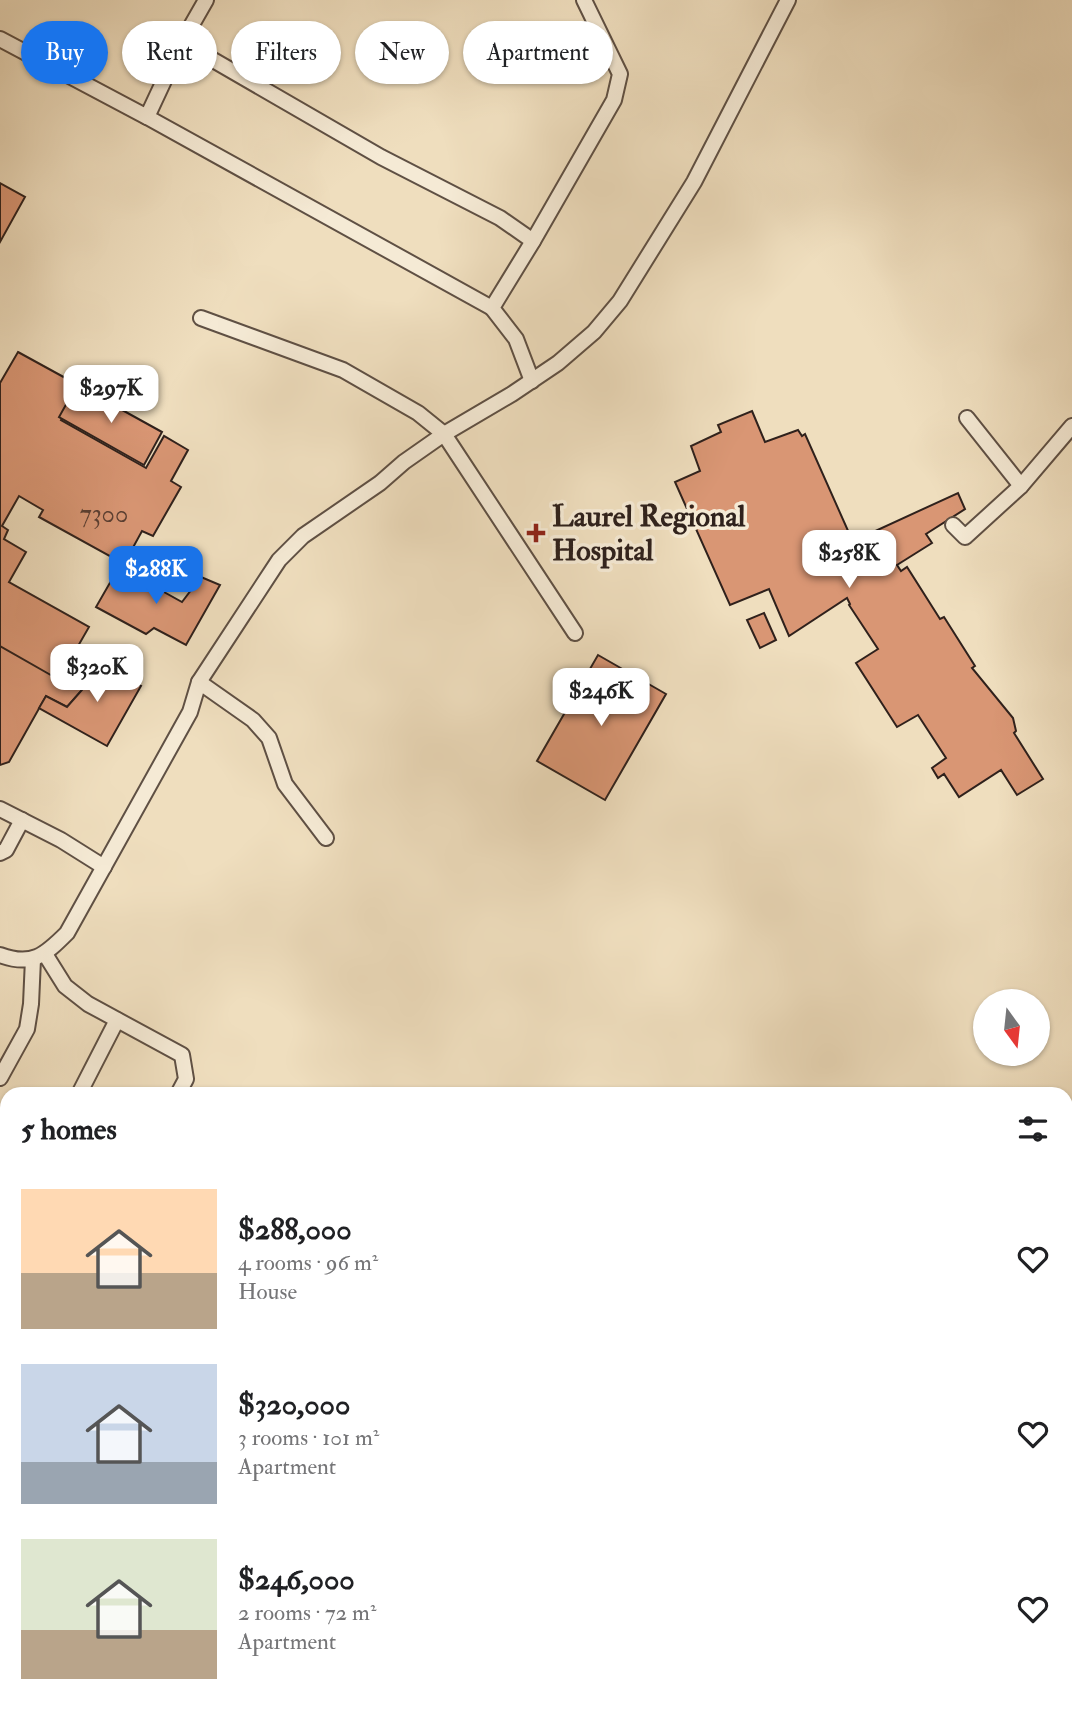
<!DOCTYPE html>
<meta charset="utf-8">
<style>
body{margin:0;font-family:"IM FELL Double Pica",serif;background:#f2f2f2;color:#202124;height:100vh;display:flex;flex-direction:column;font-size:26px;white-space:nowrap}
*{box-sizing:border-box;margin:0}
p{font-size:23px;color:#757577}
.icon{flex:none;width:38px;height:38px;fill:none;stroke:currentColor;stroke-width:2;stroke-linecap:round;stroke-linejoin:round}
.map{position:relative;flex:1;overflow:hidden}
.side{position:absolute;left:0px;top:1087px;width:1073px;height:625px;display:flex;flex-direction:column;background:#fff;border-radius:21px 21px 0 0;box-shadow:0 2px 5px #0004}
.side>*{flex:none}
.guide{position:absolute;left:21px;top:21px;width:700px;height:63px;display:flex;gap:14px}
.needle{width:46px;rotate:165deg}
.tools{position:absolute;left:973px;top:989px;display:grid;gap:14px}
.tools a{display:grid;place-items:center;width:77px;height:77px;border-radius:50%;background:#fff;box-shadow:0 2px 5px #0004;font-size:35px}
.price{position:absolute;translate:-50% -60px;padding:0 16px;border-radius:14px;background:#fff;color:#222;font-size:23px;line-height:46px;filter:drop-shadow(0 2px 4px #0008)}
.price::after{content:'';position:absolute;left:50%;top:42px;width:21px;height:16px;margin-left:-10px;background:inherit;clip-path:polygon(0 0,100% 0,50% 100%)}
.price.on{background:#1a73e8;color:#fff}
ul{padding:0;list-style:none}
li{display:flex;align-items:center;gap:21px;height:175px;padding:0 21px}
li span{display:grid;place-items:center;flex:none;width:196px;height:140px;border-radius:0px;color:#555}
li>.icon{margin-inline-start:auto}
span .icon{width:84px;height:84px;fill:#fffc;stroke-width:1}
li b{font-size:30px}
h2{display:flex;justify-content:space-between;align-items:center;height:84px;padding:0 21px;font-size:30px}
.tag{padding:0 24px;border-radius:32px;background:#fff;box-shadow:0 2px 5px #0004;font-size:24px;line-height:63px}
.tag.on{background:#1a73e8;color:#fff}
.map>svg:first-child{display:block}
</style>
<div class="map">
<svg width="1072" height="1711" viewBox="0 0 1072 1711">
<rect width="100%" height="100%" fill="#efdebe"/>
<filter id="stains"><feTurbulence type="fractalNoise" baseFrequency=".00286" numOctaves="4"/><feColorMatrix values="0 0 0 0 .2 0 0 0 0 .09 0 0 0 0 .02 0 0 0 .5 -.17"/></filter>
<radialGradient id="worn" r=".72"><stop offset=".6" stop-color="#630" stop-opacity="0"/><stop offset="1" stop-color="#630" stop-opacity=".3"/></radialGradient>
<polygon fill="#b7c193" stroke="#737158" stroke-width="2" points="1072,1572 1072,1711 898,1711 903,1704 1066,1704 1066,1574"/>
<g fill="#d99674" stroke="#2f211c" stroke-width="2">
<polygon points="0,183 25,197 0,242"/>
<polygon points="18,352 80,386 61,420 146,468 164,436 188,450 171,481 181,487 153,536 142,531 124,564 39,517 43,510 19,496 2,526 8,530 4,539 26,552 9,582 89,627 58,681 0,649 0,383"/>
<polygon points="77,385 162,432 144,465 59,417"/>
<polygon points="752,411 765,442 798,430 802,436 805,434 857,551 850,556 865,550 860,538 958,493 965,509 926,534 932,543 897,565 901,571 907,567 940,619 944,617 975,666 972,668 1013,718 1016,731 1014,733 1043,779 1017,795 1001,770 959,797 944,774 938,778 932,768 946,758 918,715 897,727 856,663 878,649 849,605 850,604 847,598 789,636 769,589 730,605 675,482 700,471 691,446 721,432 718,425"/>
<polygon points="119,567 182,602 201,577 220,585 186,645 154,628 146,634 96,607"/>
<polygon points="764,613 776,640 760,648 747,620"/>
<polygon points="0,646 56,678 60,671 70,677 86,649 101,657 82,690 67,707 46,696 9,762 0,765"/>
<polygon points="598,655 666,694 605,800 537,761"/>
<polygon points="98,662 141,686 107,746 39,708 46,696 67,707 82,690"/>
<polygon points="1066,1121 1072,1124 1072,1189 1066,1186"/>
<polygon points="7,1536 7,1600 0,1603 0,1538"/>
<polygon points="213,1704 226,1704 229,1711 195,1711"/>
<polygon points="258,1704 341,1704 343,1711 260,1711"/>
<rect x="388" y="1704" width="60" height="7"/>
</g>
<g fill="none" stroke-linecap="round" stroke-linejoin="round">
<g stroke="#5f5044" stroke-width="18">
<g id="lane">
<polyline points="0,39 147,117 182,42 206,0"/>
<polyline points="182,42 381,157 500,218 533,241 492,308 516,339 532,381"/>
<polyline points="147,117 492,308"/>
<polyline points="533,241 614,100 620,74 584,0"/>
<polyline points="201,318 343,370 418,413 444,434 575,633"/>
<polyline points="967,418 1021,486"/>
<polyline points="953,525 965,537 1021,486 1072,426"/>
<polyline points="199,682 253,720 269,738 285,784 326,838"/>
<polyline points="0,809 61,840 104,867"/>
<polyline points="0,853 6,850 22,820"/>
<polyline points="45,954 65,986 88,1004 182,1055 186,1079 178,1094"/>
<path d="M 0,955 C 32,967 45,955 67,933 L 190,712 L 199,682 L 279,560 L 303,536 L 380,483 L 404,462 L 444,434 L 512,394 L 558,363 L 594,332 L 620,301 L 694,182 L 788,0"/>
<polyline points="0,1078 27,1029 31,1004 33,959"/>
<polyline points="79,1094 117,1020"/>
<polyline points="0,1249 7,1235"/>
<polyline points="0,1362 7,1358"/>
</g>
</g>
<g stroke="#5f5044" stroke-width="32">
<polyline id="street" points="519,1711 520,1704"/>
</g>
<g stroke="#2f211c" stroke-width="42">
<g id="secondary">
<polyline points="1066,1521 1072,1520"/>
<polyline points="0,1693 7,1691"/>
</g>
</g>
<use href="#lane" stroke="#f5ead5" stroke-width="14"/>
<use href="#street" stroke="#f5ead5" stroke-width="28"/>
<use href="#secondary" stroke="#f5ead5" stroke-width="38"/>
</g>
<path fill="#8f2418" stroke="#f5ead5" stroke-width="2.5" d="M532.5 522.5h7v7h7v7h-7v7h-7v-7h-7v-7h7z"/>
<g text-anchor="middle" stroke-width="7" stroke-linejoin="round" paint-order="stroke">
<g font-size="26" fill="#5a3e32">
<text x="104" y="522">7300</text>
</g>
<g font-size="30" font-weight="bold" fill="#2f211c" stroke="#f5ead5" text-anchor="start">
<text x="552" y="526">Laurel Regional<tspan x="552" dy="34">Hospital</tspan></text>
</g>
</g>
<rect width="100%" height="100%" filter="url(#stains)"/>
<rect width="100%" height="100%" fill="url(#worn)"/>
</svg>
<div class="tools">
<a><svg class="needle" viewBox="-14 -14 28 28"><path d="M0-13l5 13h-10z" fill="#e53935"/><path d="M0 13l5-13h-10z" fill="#757577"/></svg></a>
</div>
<b class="price" style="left:111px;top:425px">$297K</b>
<b class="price" style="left:849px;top:590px">$258K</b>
<b class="price on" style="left:156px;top:606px">$288K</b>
<b class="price" style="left:97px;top:704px">$320K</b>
<b class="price" style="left:601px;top:728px">$246K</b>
<div class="guide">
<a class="tag on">Buy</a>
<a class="tag">Rent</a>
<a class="tag">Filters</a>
<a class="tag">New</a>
<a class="tag">Apartment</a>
</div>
<section class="side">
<h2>5 homes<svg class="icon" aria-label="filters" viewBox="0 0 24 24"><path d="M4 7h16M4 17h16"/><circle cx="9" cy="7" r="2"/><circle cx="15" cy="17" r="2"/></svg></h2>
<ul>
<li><span style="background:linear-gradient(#ffd9b3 60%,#b9a48a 0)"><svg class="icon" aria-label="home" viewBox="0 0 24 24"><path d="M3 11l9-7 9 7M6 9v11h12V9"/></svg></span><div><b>$288,000</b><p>4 rooms · 96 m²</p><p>House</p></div><svg class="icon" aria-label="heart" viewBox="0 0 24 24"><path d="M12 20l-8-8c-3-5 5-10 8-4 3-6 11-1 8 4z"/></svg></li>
<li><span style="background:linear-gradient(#c9d6e8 70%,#9aa5b1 0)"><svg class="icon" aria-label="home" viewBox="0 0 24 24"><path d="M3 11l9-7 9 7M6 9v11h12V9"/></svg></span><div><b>$320,000</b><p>3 rooms · 101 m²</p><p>Apartment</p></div><svg class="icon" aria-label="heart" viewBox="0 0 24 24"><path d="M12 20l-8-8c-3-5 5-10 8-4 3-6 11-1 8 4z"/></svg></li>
<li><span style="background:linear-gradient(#dfe7d0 65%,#b9a48a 0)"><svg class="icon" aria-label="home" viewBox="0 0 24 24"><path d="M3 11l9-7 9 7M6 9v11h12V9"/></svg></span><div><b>$246,000</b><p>2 rooms · 72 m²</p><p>Apartment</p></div><svg class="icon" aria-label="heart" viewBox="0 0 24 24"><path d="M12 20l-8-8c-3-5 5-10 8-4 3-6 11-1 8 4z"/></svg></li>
</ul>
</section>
</div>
